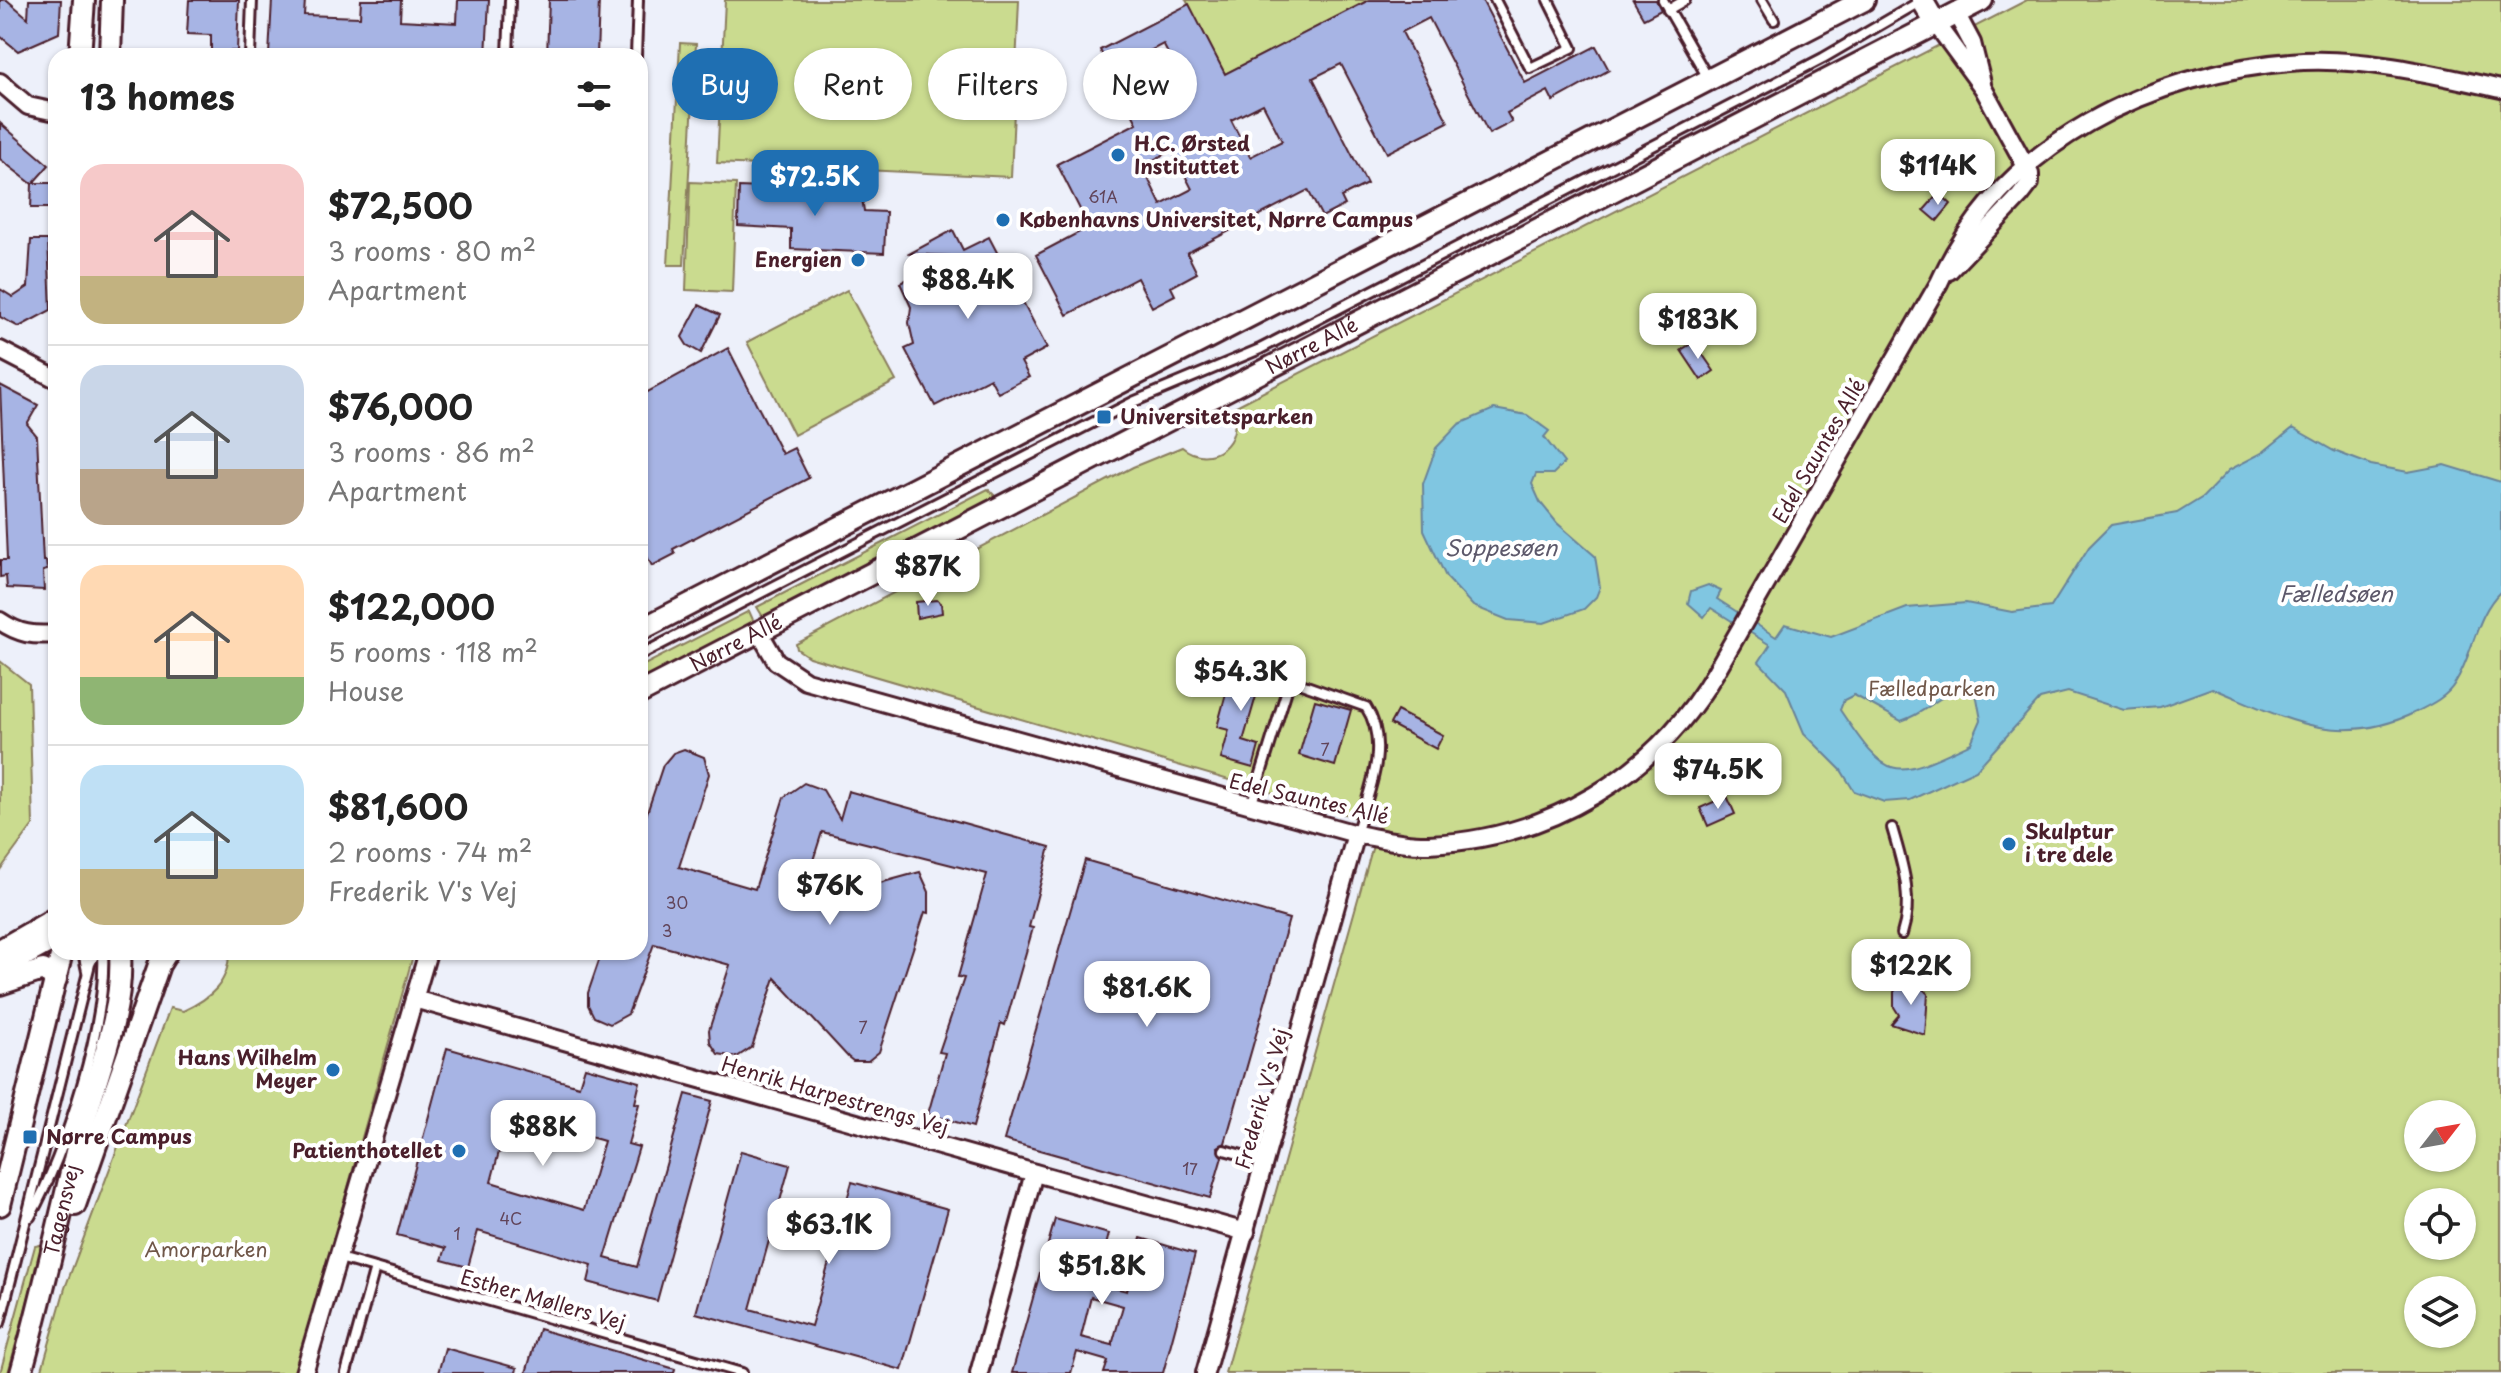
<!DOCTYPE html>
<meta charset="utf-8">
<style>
body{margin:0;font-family:"Playpen Sans",sans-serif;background:#f2f2f2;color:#222;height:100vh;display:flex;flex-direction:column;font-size:30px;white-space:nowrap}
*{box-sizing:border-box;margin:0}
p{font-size:26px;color:#767676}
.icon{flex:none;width:44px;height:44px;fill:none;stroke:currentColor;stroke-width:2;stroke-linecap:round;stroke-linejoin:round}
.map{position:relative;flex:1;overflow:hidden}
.side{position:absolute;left:48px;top:48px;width:600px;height:912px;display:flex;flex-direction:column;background:#fff;border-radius:24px;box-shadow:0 2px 6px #0004}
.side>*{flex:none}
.hud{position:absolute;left:672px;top:48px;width:760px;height:72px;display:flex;gap:16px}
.needle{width:52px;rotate:59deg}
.controls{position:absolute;left:2404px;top:1100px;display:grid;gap:16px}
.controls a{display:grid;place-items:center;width:72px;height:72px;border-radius:50%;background:#fff;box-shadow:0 2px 6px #0004;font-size:40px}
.price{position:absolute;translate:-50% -68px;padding:0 18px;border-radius:16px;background:#fff;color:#222;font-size:26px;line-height:52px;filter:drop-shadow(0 2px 4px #0008)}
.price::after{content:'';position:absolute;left:50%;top:48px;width:24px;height:18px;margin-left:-12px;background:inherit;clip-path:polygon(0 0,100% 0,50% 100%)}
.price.current{background:#1f6fb2;color:#fff}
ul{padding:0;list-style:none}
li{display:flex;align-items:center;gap:24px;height:200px;padding:0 32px}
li+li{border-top:2px solid #e0e0e0}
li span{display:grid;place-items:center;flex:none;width:224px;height:160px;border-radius:24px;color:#555}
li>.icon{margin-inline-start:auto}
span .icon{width:96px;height:96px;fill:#fffc;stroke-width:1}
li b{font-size:34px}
h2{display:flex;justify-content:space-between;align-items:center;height:96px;padding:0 32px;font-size:34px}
.tag{padding:0 28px;border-radius:36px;background:#fff;box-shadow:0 2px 6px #0004;font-size:28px;line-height:72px}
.tag.current{background:#1f6fb2;color:#fff}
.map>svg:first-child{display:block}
</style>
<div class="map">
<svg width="2501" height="1373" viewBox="0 0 2501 1373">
<rect width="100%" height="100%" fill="#edf0fa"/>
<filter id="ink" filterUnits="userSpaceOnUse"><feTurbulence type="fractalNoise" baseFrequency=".0125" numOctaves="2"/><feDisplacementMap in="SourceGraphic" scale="16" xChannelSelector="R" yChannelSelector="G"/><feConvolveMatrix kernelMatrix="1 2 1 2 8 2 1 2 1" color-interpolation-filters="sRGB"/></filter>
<g filter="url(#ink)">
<g fill="#cadb8f" stroke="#8a7d5d" stroke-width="2" fill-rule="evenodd">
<polygon points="725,0 1019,0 1011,177 717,163"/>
<polygon points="1186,0 1369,0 1225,74"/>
<path d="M 2027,0 L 2501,0 L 2501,1373 L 1225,1373 L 1379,824 L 809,657 L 797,649 L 796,644 L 1133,467 L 1182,447 C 1210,470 1246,442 1231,409 L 1240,404 ZM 2418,1114 L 2462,1114 L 2462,1158 L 2418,1158 ZM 2418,1202 L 2462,1202 L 2462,1246 L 2418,1246 ZM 2418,1290 L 2462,1290 L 2462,1334 L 2418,1334 Z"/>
<polygon points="680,43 696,44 684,265 668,265"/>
<polygon points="690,182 736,184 732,292 686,290"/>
<polygon points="847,290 896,381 794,435 747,342"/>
<polygon points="988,489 995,496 992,501 763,617 757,607"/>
<polygon points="749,611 754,622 640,680 640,667"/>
<polygon points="0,661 29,684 33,825 0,870"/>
<path d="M 229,952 L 414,952 L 296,1373 L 41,1373 L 65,1288 L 170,1008 L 183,1011 C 211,998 229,983 229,952 Z"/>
<polygon points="40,1245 40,1256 8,1373 0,1373 35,1246"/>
</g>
<g fill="#80c6e1" stroke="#6a8398" stroke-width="2" fill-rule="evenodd">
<polygon points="1494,409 1527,415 1549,431 1544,437 1564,463 1553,474 1536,474 1532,484 1540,502 1557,523 1595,556 1600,587 1596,597 1584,609 1544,623 1508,620 1473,606 1446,577 1424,530 1423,484 1436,448 1459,424"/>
<path d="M 2293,428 L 2334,451 L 2371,465 L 2408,472 L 2445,465 L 2501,482 L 2501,591 C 2475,616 2474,653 2455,683 C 2447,697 2430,705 2416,712 C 2338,750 2285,718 2212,688 L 2160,707 L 2124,710 L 2068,692 L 2040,699 L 1976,770 L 1910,800 L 1884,802 L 1854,791 L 1841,770 L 1804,733 L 1786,690 L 1759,662 L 1770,645 L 1711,608 L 1704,617 L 1688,603 L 1691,591 L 1708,585 L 1721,591 L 1717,599 L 1776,637 L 1785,624 L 1831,637 L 1907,608 L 1966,603 L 2012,612 L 2051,607 L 2089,547 L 2111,525 L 2177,513 L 2203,497 L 2229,470 L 2262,453 ZM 1967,690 L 1977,698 L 1981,720 L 1971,743 C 1892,780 1889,783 1840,710 L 1844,700 L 1854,695 L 1901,721 C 1932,711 1934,694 1967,690 Z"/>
</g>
<g fill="#a7b4e4" stroke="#4a1f2b" stroke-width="2" fill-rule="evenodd">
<polygon points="0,0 7,0 28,18 29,0 61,0 59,33 18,51 0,36"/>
<polygon points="189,0 239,0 237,51 211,52 211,35 187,34"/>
<polygon points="272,0 305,0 304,15 360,17 361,0 401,0 400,20 457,23 458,0 489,0 486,56 358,56 302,52 302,56 269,55"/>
<polygon points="549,0 599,0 597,56 547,56"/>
<path d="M 1369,0 L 1482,0 L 1525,83 L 1596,46 L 1609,70 L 1553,101 L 1548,91 L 1507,113 L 1512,122 L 1489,134 L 1429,18 L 1402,32 L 1448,122 L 1387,153 L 1341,64 L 1313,78 L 1367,184 L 1341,197 L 1345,205 L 1322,217 L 1308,190 L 1187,253 L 1197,273 L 1171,287 L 1175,295 L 1152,307 L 1137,278 L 1067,315 L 1036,255 L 1089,227 L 1057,164 L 1137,123 L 1100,50 L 1189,4 L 1225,74 ZM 1163,44 L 1185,86 L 1147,106 L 1125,64 ZM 1263,104 L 1282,141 L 1250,157 L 1231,120 ZM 1172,150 L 1192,189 L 1161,205 L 1142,166 Z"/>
<polygon points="1633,0 1656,0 1661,10 1644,19"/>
<polygon points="0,123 49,165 33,183 53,183 53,208 31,208 32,184 0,159"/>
<polygon points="739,187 861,192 864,211 886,212 884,253 791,249 791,229 738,226"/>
<polygon points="1939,193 1951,204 1937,221 1924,210"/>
<polygon points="953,230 963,250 989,237 1047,348 1021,362 1029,377 998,393 990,378 935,406 905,349 914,345 909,323 911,307 900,283 953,256 909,254"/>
<polygon points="31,240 48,240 51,310 19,327 0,317 0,289 13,297 28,287"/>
<polygon points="699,305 720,315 701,353 687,345 682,337"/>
<polygon points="1694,342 1714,371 1701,380 1681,350"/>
<polygon points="728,348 782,454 794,448 809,478 673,549 675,554 652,566 640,543 640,396"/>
<polygon points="0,385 38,405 27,424 37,436 43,561 46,561 47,570 43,571 44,590 7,588 6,576 0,577 0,560 7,560"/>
<polygon points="937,600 941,603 942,613 917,618 916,602"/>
<polygon points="1268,655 1243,741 1259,746 1253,768 1221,759 1229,730 1217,727 1231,675 1248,680 1244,661"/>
<polygon points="1315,700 1351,710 1335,766 1299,755"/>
<polygon points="1397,711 1443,735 1436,749 1390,724"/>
<polygon points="684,749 704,757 709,774 679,867 755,889 784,797 804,783 823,790 840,819 848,791 1050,847 1029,927 1033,928 1005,1025 1001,1023 973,1127 928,1114 945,1053 939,1052 964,978 958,977 987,874 822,832 799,905 920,872 929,892 929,913 925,912 879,1052 868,1061 853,1061 848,1057 775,978 752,1047 737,1057 718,1054 710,1042 709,1030 730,965 654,944 628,1014 610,1024 594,1017 588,1005 588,993 602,952 640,952 640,834 663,765 673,753"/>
<polygon points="1727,796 1735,814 1708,826 1700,808"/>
<polygon points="1085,860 1289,919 1225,1143 1218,1147 1222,1157 1210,1198 1004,1140"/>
<polygon points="1905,973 1910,984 1921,987 1928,994 1925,1035 1891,1024 1899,1015 1894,1007 1894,992"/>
<path d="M 447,1048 L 579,1086 L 585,1067 L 640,1082 L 635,1103 L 639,1104 L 628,1144 L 639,1147 L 605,1258 L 637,1267 L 686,1094 L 712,1101 L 657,1301 L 588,1282 L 592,1265 L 478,1231 L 468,1267 L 442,1260 L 446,1248 L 397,1235 ZM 509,1114 L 604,1141 L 584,1210 L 491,1182 Z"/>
<polygon points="741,1151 790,1165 750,1309 811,1326 852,1182 948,1209 902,1370 696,1313"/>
<path d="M 1055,1219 L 1109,1234 L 1096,1283 L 1127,1291 L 1141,1238 L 1195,1254 L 1163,1373 L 1104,1373 L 1108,1361 L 1077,1352 L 1071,1373 L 1012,1373 ZM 1091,1297 L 1123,1306 L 1112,1345 L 1081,1337 Z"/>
<polygon points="539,1329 675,1369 674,1373 526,1373"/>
<polygon points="445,1348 517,1368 516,1373 438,1373"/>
</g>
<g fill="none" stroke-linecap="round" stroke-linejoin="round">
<g stroke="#4a1f2b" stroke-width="14">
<g id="service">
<polyline points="1495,0 1530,68 1572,48 1548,0"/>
<polyline points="1663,0 1708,78"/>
<polyline points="1762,0 1774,20"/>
<polyline points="1668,10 1685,0"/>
<polyline points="250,56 252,0"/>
<polyline points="508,56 510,0"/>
<polyline points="636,56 638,0"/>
<polyline points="640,655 1133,402 1260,349 1823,58 1921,1"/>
<path d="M 1251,806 L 1290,680 L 1366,707 C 1391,745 1368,794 1356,834"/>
<path d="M 1892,828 C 1902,863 1914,897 1902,934"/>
<polyline points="83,952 87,971"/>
<polyline points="1224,1150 1264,1161"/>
<path d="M 30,1217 C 65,1153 107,1025 103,952"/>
<polyline points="336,1257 742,1373"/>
<polyline points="0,1323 90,964 96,952"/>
<polyline points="346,1373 375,1268"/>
</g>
</g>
<g stroke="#4a1f2b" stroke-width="22">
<g id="minor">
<polyline points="1956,13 1972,43 1982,83"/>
<polyline points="1936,24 1983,88 2030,174 2030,183 2020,196 1949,271"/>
<polyline points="0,82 28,106 56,112"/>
<polyline points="0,350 56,379"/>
<path d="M 0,621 C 19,634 33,636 56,634"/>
<path d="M 758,630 L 776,661 L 806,681 L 1356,834 C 1379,838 1405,845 1429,844 C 1548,839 1655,776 1715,673 L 1939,283 C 2002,142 2154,70 2303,61 C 2369,58 2437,75 2501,89"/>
<polyline points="414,999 1246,1232"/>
<polyline points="304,1373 428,952"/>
<polyline points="979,1373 1034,1173"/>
<polyline points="1205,1373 1356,834"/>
</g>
</g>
<g stroke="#4a1f2b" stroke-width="26">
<g id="tertiary">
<polyline points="1922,0 1936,24"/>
<polyline points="80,56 84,0"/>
<polyline points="110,56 112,0"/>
<polyline points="640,630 1864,0"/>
<path id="s1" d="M 640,693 L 1982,0"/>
<polyline points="0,950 56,918"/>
<polyline points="0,969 56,938"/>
<polyline points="0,984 43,970 56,979"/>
<polyline points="0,1205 62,952"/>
<polyline points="75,1205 159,965 167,952"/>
<path id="s2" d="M 21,1373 C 43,1294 60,1215 80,1136 C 96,1075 124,1016 120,952"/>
</g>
</g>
<use href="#service" stroke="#fff" stroke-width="8"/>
<use href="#minor" stroke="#fff" stroke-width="16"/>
<use href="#tertiary" stroke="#fff" stroke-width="20"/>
</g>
</g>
<g fill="#1f6fb2" stroke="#fff" stroke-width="3">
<circle cx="1118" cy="155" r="8"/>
<circle cx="1003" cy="220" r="8"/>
<circle cx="858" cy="260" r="8"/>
<rect x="1096" y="409" width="16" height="16" rx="4"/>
<circle cx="2009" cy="844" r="8"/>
<circle cx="333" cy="1070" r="8"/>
<rect x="22" y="1129" width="16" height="16" rx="4"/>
<circle cx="459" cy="1151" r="8"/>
</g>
<g text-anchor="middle" stroke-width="8" stroke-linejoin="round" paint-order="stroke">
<g font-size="16" fill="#614459">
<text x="1103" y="203">61A</text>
<text x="1325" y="756">7</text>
<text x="677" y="909">30</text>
<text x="667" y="937">3</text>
<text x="863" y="1034">7</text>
<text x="1190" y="1175">17</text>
<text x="511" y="1225">4C</text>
<text x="457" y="1240">1</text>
</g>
<g font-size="20" font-weight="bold" fill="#4a1f2b" stroke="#fff" text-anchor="start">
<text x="1134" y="151">H.C. Ørsted<tspan x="1134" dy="23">Instituttet</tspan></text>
<text x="1019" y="227">Københavns Universitet, Nørre Campus</text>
<text x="842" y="267" text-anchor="end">Energien</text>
<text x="1120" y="424">Universitetsparken</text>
<text x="2025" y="839">Skulptur<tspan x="2025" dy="23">i tre dele</tspan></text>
<text x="317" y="1065" text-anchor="end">Hans Wilhelm<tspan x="317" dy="23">Meyer</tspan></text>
<text x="46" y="1144">Nørre Campus</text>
<text x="443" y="1158" text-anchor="end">Patienthotellet</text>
</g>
<g font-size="20" fill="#4a1f2b" stroke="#fff">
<text dy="7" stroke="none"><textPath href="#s1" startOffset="756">Nørre Allé</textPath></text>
<text transform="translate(1819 451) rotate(-60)" y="7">Edel Sauntes Allé</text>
<text dy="7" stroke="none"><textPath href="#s1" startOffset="108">Nørre Allé</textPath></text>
<text transform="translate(1309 799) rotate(13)" y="7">Edel Sauntes Allé</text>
<text transform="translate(835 1096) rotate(16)" y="7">Henrik Harpestrengs Vej</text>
<text transform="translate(1262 1099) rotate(-74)" y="7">Frederik V's Vej</text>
<text dy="7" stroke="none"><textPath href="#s2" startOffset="168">Tagensvej</textPath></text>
<text transform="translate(543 1300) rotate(16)" y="7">Esther Møllers Vej</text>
</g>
<g font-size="20" fill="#705749" stroke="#fff">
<text x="1932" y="696">Fælledparken</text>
<text x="206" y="1257">Amorparken</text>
</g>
<g font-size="22" font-style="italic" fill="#5d596b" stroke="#fff">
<text x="1501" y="556">Soppesøen</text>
<text x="2336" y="602">Fælledsøen</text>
</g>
</g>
</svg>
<div class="controls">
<a><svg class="needle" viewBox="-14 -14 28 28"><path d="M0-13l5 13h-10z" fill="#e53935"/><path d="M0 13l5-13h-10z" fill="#767676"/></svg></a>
<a><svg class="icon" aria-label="locate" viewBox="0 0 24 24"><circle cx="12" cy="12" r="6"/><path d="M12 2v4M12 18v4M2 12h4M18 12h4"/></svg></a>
<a><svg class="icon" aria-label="layers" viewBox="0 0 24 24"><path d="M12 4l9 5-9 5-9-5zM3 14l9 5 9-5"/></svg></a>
</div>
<b class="price" style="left:1938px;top:207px">$114K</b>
<b class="price current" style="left:815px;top:218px">$72.5K</b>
<b class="price" style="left:968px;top:321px">$88.4K</b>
<b class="price" style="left:1698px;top:361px">$183K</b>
<b class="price" style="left:928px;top:608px">$87K</b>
<b class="price" style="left:1241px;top:713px">$54.3K</b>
<b class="price" style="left:1718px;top:811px">$74.5K</b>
<b class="price" style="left:830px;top:927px">$76K</b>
<b class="price" style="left:1911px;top:1007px">$122K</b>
<b class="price" style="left:1147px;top:1029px">$81.6K</b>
<b class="price" style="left:543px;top:1168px">$88K</b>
<b class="price" style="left:829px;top:1266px">$63.1K</b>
<b class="price" style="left:1102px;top:1307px">$51.8K</b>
<div class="hud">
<a class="tag current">Buy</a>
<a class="tag">Rent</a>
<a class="tag">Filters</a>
<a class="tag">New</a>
</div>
<section class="side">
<h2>13 homes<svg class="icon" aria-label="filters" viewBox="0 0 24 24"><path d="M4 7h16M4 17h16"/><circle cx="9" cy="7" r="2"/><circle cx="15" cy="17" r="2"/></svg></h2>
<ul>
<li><span style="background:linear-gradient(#f6c9c9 70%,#c2b280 0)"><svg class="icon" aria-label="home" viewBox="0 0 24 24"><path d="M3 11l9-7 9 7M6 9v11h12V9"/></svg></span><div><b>$72,500</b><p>3 rooms · 80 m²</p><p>Apartment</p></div></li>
<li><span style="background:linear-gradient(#c9d6e8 65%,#b9a48a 0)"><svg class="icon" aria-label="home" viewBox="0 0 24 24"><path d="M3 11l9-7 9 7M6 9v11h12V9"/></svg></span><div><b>$76,000</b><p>3 rooms · 86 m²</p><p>Apartment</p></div></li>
<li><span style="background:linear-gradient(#ffd9b3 70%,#8fb573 0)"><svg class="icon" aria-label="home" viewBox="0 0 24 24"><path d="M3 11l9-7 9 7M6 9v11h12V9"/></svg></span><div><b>$122,000</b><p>5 rooms · 118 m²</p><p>House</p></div></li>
<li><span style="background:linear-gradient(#bfe0f5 65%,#c2b280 0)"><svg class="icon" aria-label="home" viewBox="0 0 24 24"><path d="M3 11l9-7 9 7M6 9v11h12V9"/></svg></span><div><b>$81,600</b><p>2 rooms · 74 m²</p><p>Frederik V's Vej</p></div></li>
</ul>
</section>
</div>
